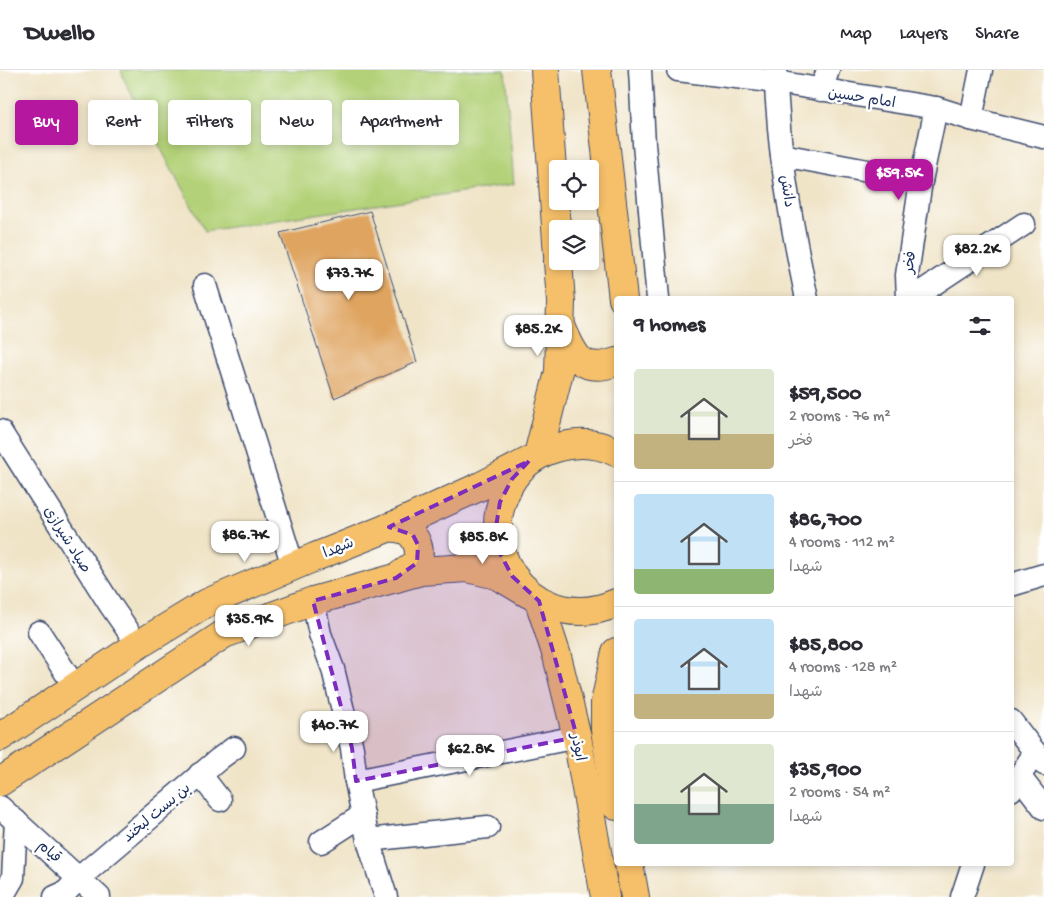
<!DOCTYPE html>
<meta charset="utf-8">
<style>
body{margin:0;font-family:"Gochi Hand","Playpen Sans Arabic",sans-serif;background:#f2f2f3;color:#2b2b33;height:100vh;display:flex;flex-direction:column;font-size:19px;white-space:nowrap}
*{box-sizing:border-box;margin:0}
p{font-size:16px;color:#7c7c81}
.icon{flex:none;width:28px;height:28px;fill:none;stroke:currentColor;stroke-width:2;stroke-linecap:round;stroke-linejoin:round}
.map{position:relative;flex:1;overflow:hidden}
.panel{position:absolute;left:614px;top:226px;width:400px;height:570px;display:flex;flex-direction:column;background:#fff;border-radius:5px;box-shadow:0 2px 8px #0003}
.panel>*{flex:none}
.hud{position:absolute;left:15px;top:30px;width:475px;height:45px;display:flex;gap:10px}
.buttons{position:absolute;left:549px;top:90px;display:grid;gap:10px}
.buttons a{display:grid;place-items:center;width:50px;height:50px;border-radius:5px;background:#fff;box-shadow:0 2px 8px #0003;font-size:25px}
.price{position:absolute;translate:-50% -42px;padding:0 11px;border-radius:10px;background:#fff;color:#222;font-size:16px;line-height:32px;filter:drop-shadow(0 1px 2px #0008)}
.price::after{content:'';position:absolute;left:50%;top:30px;width:15px;height:11px;margin-left:-8px;background:inherit;clip-path:polygon(0 0,100% 0,50% 100%)}
.price.current{background:#b5179e;color:#fff}
ul{padding:0;list-style:none}
li{display:flex;align-items:center;gap:15px;height:125px;padding:0 20px}
li+li{border-top:1px solid #e1e1e2}
li span{display:grid;place-items:center;flex:none;width:140px;height:100px;border-radius:5px;color:#555}
li>.icon{margin-inline-start:auto}
span .icon{width:60px;height:60px;fill:#fffc;stroke-width:1}
li b{font-size:21px}
h2{display:flex;justify-content:space-between;align-items:center;height:60px;padding:0 20px;font-size:21px}
.pill{padding:0 18px;border-radius:5px;background:#fff;box-shadow:0 2px 8px #0003;font-size:18px;line-height:45px}
.pill.current{background:#b5179e;color:#fff}
header{display:flex;align-items:center;gap:30px;box-sizing:border-box;height:70px;padding:0 25px;background:#fff;border-bottom:1px solid #e1e1e2}
header strong{font-size:24px}
nav{display:flex;gap:28px;margin-inline-start:auto;font-size:18px}
.map>svg:first-child{display:block}
</style>
<header>
<strong>Dwello</strong>
<nav><a>Map</a><a>Layers</a><a>Share</a></nav>
</header>
<div class="map">
<svg width="1044" height="827" viewBox="0 0 1044 827">
<rect width="100%" height="100%" fill="#fff"/>
<filter id="ink" filterUnits="userSpaceOnUse"><feTurbulence type="fractalNoise" baseFrequency=".02" numOctaves="2"/><feDisplacementMap in="SourceGraphic" scale="10" xChannelSelector="R" yChannelSelector="G"/><feConvolveMatrix kernelMatrix="1 2 1 2 8 2 1 2 1" color-interpolation-filters="sRGB"/></filter>
<filter id="wash" filterUnits="userSpaceOnUse"><feTurbulence type="fractalNoise" baseFrequency=".0096" numOctaves="4" result="noise"/><feDisplacementMap in="SourceGraphic" scale="20" xChannelSelector="R" yChannelSelector="G"/><feGaussianBlur stdDeviation="1.12" result="paint"/><feColorMatrix in="noise" values="0 0 0 0 0 0 0 0 0 0 0 0 0 0 0 0 0 1.4 0 .05"/><feComposite in="paint" operator="in"/></filter>
<g filter="url(#wash)">
<rect width="100%" height="100%" fill="#f0e4c7"/>
<polygon fill="#b3d178" stroke="#67806b" points="121,0 505,0 514,114 205,161 125,12"/>
<g id="blocks">
<polygon fill="#dfa461" points="370,141 417,292 334,328 280,163"/>
</g>
</g>
<g filter="url(#ink)">
<use href="#blocks" fill-opacity="0" stroke="#3b4a6e" stroke-width="1"/>
<g fill="none" stroke-linecap="round" stroke-linejoin="round">
<g stroke="#3b4a6e" stroke-width="25">
<g id="minor">
<polyline points="640,0 644,74 658,229"/>
<polyline points="678,0 776,12 936,38 971,49 1044,67"/>
<path d="M 776,0 C 775,19 778,38 779,58 C 784,115 795,172 807,229"/>
<polyline points="821,20 828,0"/>
<polyline points="971,49 981,0"/>
<polyline points="782,85 921,111"/>
<polyline points="205,215 293,496"/>
<polyline points="908,229 907,205 921,111 936,38"/>
<polyline points="911,229 1024,154"/>
<polyline points="0,361 111,536 138,575"/>
<polyline points="1011,515 1044,505"/>
<polyline points="313,531 320,564 333,599 352,678 356,711 368,770 386,827"/>
<polyline points="39,562 75,617"/>
<polyline points="1011,651 1044,694"/>
<polyline points="200,704 220,730"/>
<polyline points="1019,706 1044,738"/>
<polyline points="356,711 577,667"/>
<polyline points="1011,720 1035,682"/>
<polyline points="0,737 99,827"/>
<polyline points="368,770 488,757"/>
<polyline points="321,772 363,745"/>
<polyline points="2,827 13,808 16,751"/>
<polyline points="55,827 66,822 79,808 219,689 234,678"/>
<polyline points="962,827 973,794"/>
</g>
</g>
<g stroke="#3b4a6e" stroke-width="30">
<g id="major">
<polyline points="545,0 558,185"/>
<polyline points="597,0 623,229"/>
<path d="M 561,256 C 573,284 580,305 616,292"/>
<path d="M 616,382 C 594,371 570,372 547,381 C 529,389 515,402 507,419 C 472,491 543,566 616,533"/>
<polyline points="538,385 559,302 561,232 558,191"/>
<path d="M 389,457 C 394,458 400,458 405,460 C 416,465 424,483 415,494 C 410,499 402,504 396,508"/>
<polyline points="539,531 557,586 577,667 605,827"/>
<polyline points="616,582 605,633 605,659 616,736"/>
<polyline points="0,667 138,575 207,533 315,487 400,453 481,416 529,391"/>
<polyline points="0,712 224,564 313,531 421,501 467,498 497,505 529,524"/>
<polyline points="629,794 635,827"/>
</g>
</g>
<use href="#minor" stroke="#fff" stroke-width="22"/>
<use href="#major" stroke="#f6c06b" stroke-width="28"/>
</g>
</g>
<path fill="#7b2cbf" fill-opacity="0.2" stroke="#7b2cbf" stroke-width="4" stroke-dasharray="10 6" stroke-linejoin="round" d="M 529,391 L 512,409 L 500,432 L 496,457 L 500,483 L 512,506 L 539,531 L 577,667 L 356,711 L 352,678 L 313,531 L 396,508 L 417,493 L 418,475 L 413,465 L 389,457 Z"/>
<g text-anchor="middle" stroke-width="5" stroke-linejoin="round" paint-order="stroke">
<g font-size="15" fill="#1b2f5e" stroke="#fff">
<text transform="translate(862 27) rotate(9)" y="5">امام حسین</text>
<text transform="translate(788 121) rotate(81)" y="5">دانش</text>
<text transform="translate(909 192) rotate(-83)" y="5">فخر</text>
<text transform="translate(68 469) rotate(58)" y="5">صیاد شیرازی</text>
<text transform="translate(338 477) rotate(-22)" y="5">شهدا</text>
<text transform="translate(579 677) rotate(79)" y="5">ابوذر</text>
<text transform="translate(156 742) rotate(-40)" y="5">بن بست لبخند</text>
<text transform="translate(50 781) rotate(41)" y="5">قیام</text>
</g>
</g>
</svg>
<div class="buttons">
<a><svg class="icon" aria-label="locate" viewBox="0 0 24 24"><circle cx="12" cy="12" r="6"/><path d="M12 2v4M12 18v4M2 12h4M18 12h4"/></svg></a>
<a><svg class="icon" aria-label="layers" viewBox="0 0 24 24"><path d="M12 4l9 5-9 5-9-5zM3 14l9 5 9-5"/></svg></a>
</div>
<b class="price current" style="left:899px;top:131px">$59.5K</b>
<b class="price" style="left:977px;top:207px">$82.2K</b>
<b class="price" style="left:349px;top:231px">$73.7K</b>
<b class="price" style="left:538px;top:287px">$85.2K</b>
<b class="price" style="left:245px;top:493px">$86.7K</b>
<b class="price" style="left:483px;top:495px">$85.8K</b>
<b class="price" style="left:249px;top:577px">$35.9K</b>
<b class="price" style="left:334px;top:683px">$40.7K</b>
<b class="price" style="left:470px;top:707px">$62.8K</b>
<div class="hud">
<a class="pill current">Buy</a>
<a class="pill">Rent</a>
<a class="pill">Filters</a>
<a class="pill">New</a>
<a class="pill">Apartment</a>
</div>
<section class="panel">
<h2>9 homes<svg class="icon" aria-label="filters" viewBox="0 0 24 24"><path d="M4 7h16M4 17h16"/><circle cx="9" cy="7" r="2"/><circle cx="15" cy="17" r="2"/></svg></h2>
<ul>
<li><span style="background:linear-gradient(#dfe7d0 65%,#c2b280 0)"><svg class="icon" aria-label="home" viewBox="0 0 24 24"><path d="M3 11l9-7 9 7M6 9v11h12V9"/></svg></span><div><b>$59,500</b><p>2 rooms · 76 m²</p><p>فخر</p></div></li>
<li><span style="background:linear-gradient(#bfe0f5 75%,#8fb573 0)"><svg class="icon" aria-label="home" viewBox="0 0 24 24"><path d="M3 11l9-7 9 7M6 9v11h12V9"/></svg></span><div><b>$86,700</b><p>4 rooms · 112 m²</p><p>شهدا</p></div></li>
<li><span style="background:linear-gradient(#bfe0f5 75%,#c2b280 0)"><svg class="icon" aria-label="home" viewBox="0 0 24 24"><path d="M3 11l9-7 9 7M6 9v11h12V9"/></svg></span><div><b>$85,800</b><p>4 rooms · 128 m²</p><p>شهدا</p></div></li>
<li><span style="background:linear-gradient(#dfe7d0 60%,#7fa58c 0)"><svg class="icon" aria-label="home" viewBox="0 0 24 24"><path d="M3 11l9-7 9 7M6 9v11h12V9"/></svg></span><div><b>$35,900</b><p>2 rooms · 54 m²</p><p>شهدا</p></div></li>
</ul>
</section>
</div>
